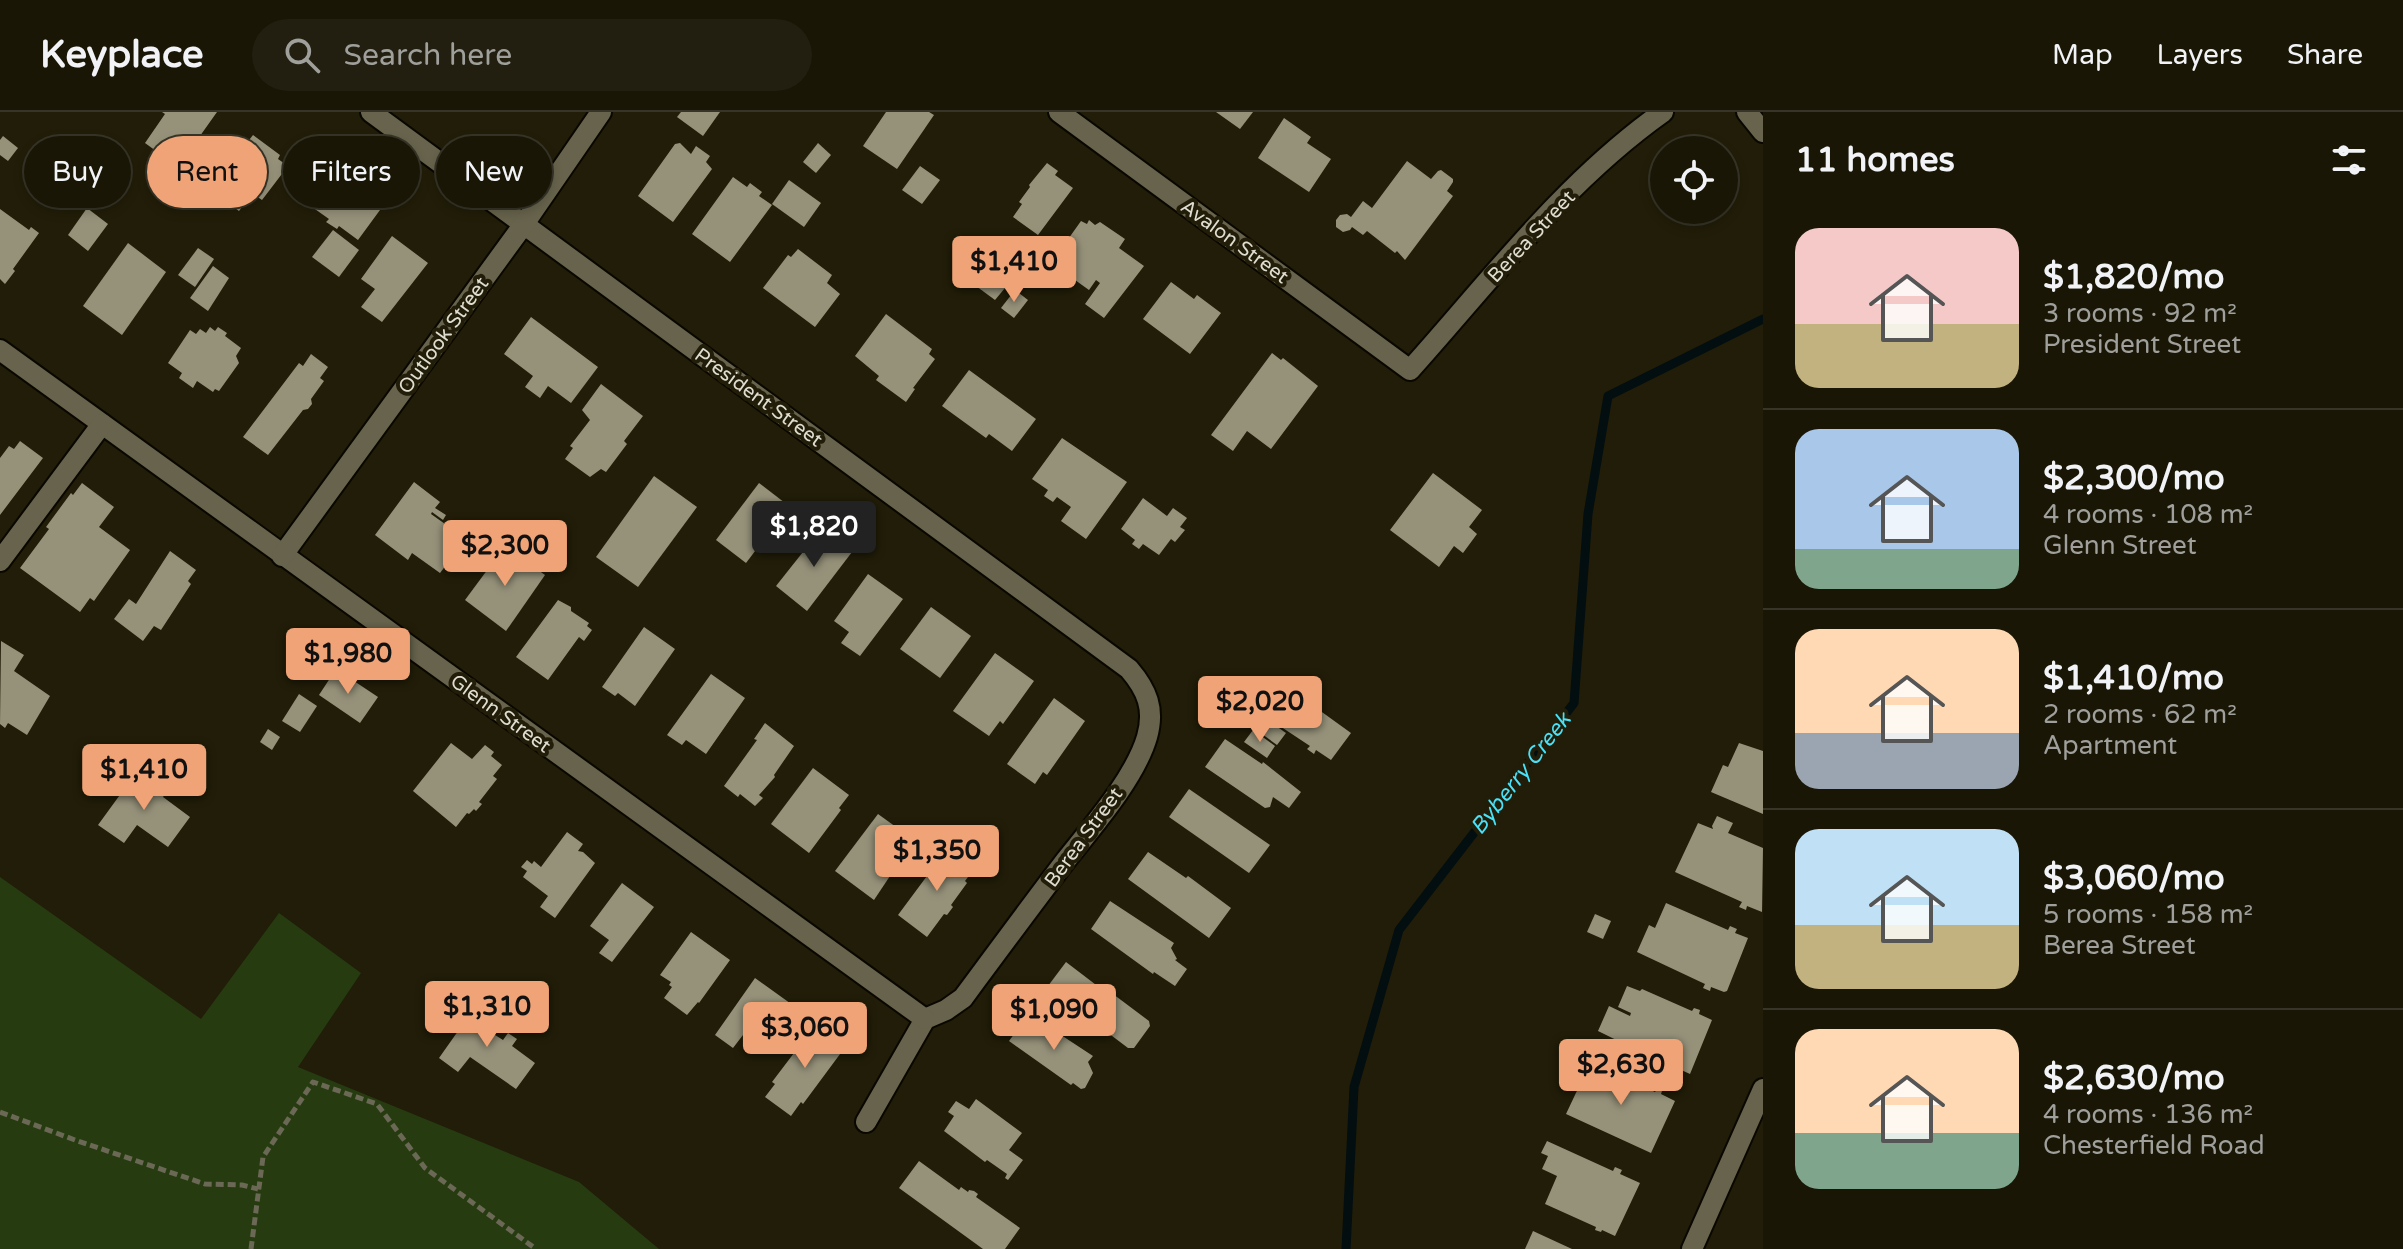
<!DOCTYPE html>
<meta charset="utf-8">
<style>
body{margin:0;font-family:"Varela Round",sans-serif;background:#221f10;color:#f1f3f6;height:100vh;display:flex;flex-direction:column;font-size:30px;white-space:nowrap}
*{box-sizing:border-box;margin:0}
p{font-size:26px;color:#9f9f9b}
.icon{flex:none;width:44px;height:44px;fill:none;stroke:currentColor;stroke-width:2;stroke-linecap:round;stroke-linejoin:round}
.map{position:relative;flex:1;overflow:hidden}
.panel{display:flex;flex-direction:column;background:#191606;width:640px}
.panel>*{flex:none}
.top-card{position:absolute;left:24px;top:24px;width:760px;height:72px;display:flex;gap:16px}
.controls{position:absolute;left:1650px;top:24px;display:grid;gap:16px}
.controls a{display:grid;place-items:center;width:88px;height:88px;border-radius:50%;background:#191606;box-shadow:0 4px 12px #0003,0 0 0 2px #373528;font-size:40px}
.price{position:absolute;translate:-50% -68px;padding:0 18px;border-radius:8px;background:#efa376;color:#111;font-size:26px;line-height:52px;filter:drop-shadow(0 2px 4px #0008)}
.price::after{content:'';position:absolute;left:50%;top:48px;width:24px;height:18px;margin-left:-12px;background:inherit;clip-path:polygon(0 0,100% 0,50% 100%)}
.price.current{background:#222;color:#fff}
ul{padding:0;list-style:none}
li{display:flex;align-items:center;gap:24px;height:200px;padding:0 32px}
li+li{border-top:2px solid #373528}
li span{display:grid;place-items:center;flex:none;width:224px;height:160px;border-radius:24px;color:#555}
li>.icon{margin-inline-start:auto}
span .icon{width:96px;height:96px;fill:#fffc;stroke-width:1}
li b{font-size:34px}
h2{display:flex;justify-content:space-between;align-items:center;height:96px;padding:0 32px;font-size:34px}
.tag{padding:0 28px;border-radius:36px;background:#191606;box-shadow:0 4px 12px #0003,0 0 0 2px #373528;font-size:28px;line-height:72px}
.tag.current{background:#efa376;color:#111}
header{display:flex;align-items:center;gap:48px;box-sizing:border-box;height:112px;padding:0 40px;background:#191606;border-bottom:2px solid #373528}
header strong{font-size:38px}
nav{display:flex;gap:44px;margin-inline-start:auto;font-size:28px}
.search{width:560px;height:72px;background:#221f10;display:flex;align-items:center;gap:20px;box-sizing:border-box;padding:0 28px;border-radius:44px;color:#9f9f9b;font-size:30px}
main{display:flex;flex:1;min-height:0}
.map>svg:first-child{display:block}
</style>
<header>
<strong>Keyplace</strong>
<div class="search"><svg class="icon" aria-label="search" viewBox="0 0 24 24"><circle cx="10" cy="10" r="6"/><path d="M15 15l6 6"/></svg>Search here</div>
<nav><a>Map</a><a>Layers</a><a>Share</a></nav>
</header>
<main>
<div class="map">
<svg width="1763" height="1137" viewBox="0 0 1763 1137">
<rect width="100%" height="100%" fill="#211d08"/>
<polygon fill="#263c10" points="0,765 201,907 279,801 361,861 298,955 579,1070 659,1137 0,1137"/>
<g fill="none" stroke-linecap="round" stroke-linejoin="round">
<polyline stroke="#030e10" stroke-width="9" points="1346,1137 1354,975 1399,818 1574,591 1588,402 1608,284 1763,207"/>
</g>
<g fill="#96927a">
<polygon points="162,0 217,0 178,55 145,31 165,2"/>
<polygon points="681,0 720,0 703,24 677,5"/>
<polygon points="886,0 929,0 934,3 897,57 863,34"/>
<polygon points="1216,0 1253,0 1240,17"/>
<polygon points="1284,6 1311,25 1307,31 1331,47 1309,80 1258,46"/>
<polygon points="253,23 280,43 278,47 288,54 262,88 252,81 239,99 207,76 237,34 242,37"/>
<polygon points="3,24 18,36 8,49 0,43 0,28"/>
<polygon points="680,31 691,42 696,34 710,44 706,50 712,57 673,110 638,84 675,32"/>
<polygon points="818,31 831,43 816,61 803,50"/>
<polygon points="1407,49 1431,67 1438,59 1441,58 1453,67 1453,70 1447,79 1453,84 1405,148 1397,139 1395,141 1367,119 1363,123 1352,115 1350,118 1343,120 1336,115 1336,108 1340,103 1347,102 1351,105 1363,89 1372,96"/>
<polygon points="89,50 102,60 88,78 75,67"/>
<polygon points="1047,51 1058,59 1055,63 1073,76 1038,123 1013,105 1022,92 1019,90 1030,75 1029,73"/>
<polygon points="920,54 940,68 922,92 902,78"/>
<polygon points="330,55 369,81 365,87 380,98 358,128 339,114 337,117 326,110 329,107 305,90"/>
<polygon points="733,65 747,75 750,71 762,80 759,84 772,93 730,150 692,122"/>
<polygon points="789,68 821,91 804,115 772,92"/>
<polygon points="87,96 108,112 88,139 68,123"/>
<polygon points="0,97 29,118 31,115 39,121 13,157 15,159 5,172 0,167"/>
<polygon points="1089,108 1095,113 1100,110 1125,127 1119,136 1144,154 1104,206 1085,192 1100,171 1096,168 1089,178 1068,163 1076,152 1059,140 1081,109 1087,112"/>
<polygon points="333,118 359,138 339,165 312,145"/>
<polygon points="392,124 428,151 382,210 361,195 375,177 361,167"/>
<polygon points="128,131 166,160 122,223 83,194"/>
<polygon points="198,136 214,147 195,175 178,163"/>
<polygon points="798,137 832,163 827,171 840,182 815,215 763,176 788,143 791,145"/>
<polygon points="213,154 229,166 208,199 190,186"/>
<polygon points="986,161 1005,176 995,188 976,174"/>
<polygon points="1171,170 1194,187 1197,183 1221,201 1190,242 1143,207"/>
<polygon points="1015,178 1028,188 1014,206 1001,196"/>
<polygon points="886,202 932,237 929,242 935,247 913,276 915,277 906,290 876,268 879,264 855,244"/>
<polygon points="531,205 598,255 571,291 548,274 540,286 525,275 533,264 504,242"/>
<polygon points="210,215 215,219 218,215 227,221 225,224 241,236 236,244 239,251 219,279 215,277 213,280 197,269 193,276 179,266 182,261 168,251 190,218 196,222 200,217 206,221"/>
<polygon points="1272,241 1281,248 1283,246 1318,274 1271,337 1247,319 1233,339 1211,323"/>
<polygon points="311,242 328,255 320,266 324,269 311,287 312,292 308,297 303,298 268,343 243,325 299,251 303,254"/>
<polygon points="969,258 1036,307 1012,339 989,322 986,326 942,294"/>
<polygon points="601,272 643,304 624,329 627,332 606,360 601,357 590,365 565,347 573,336 570,334 590,308 582,298"/>
<polygon points="1062,326 1127,370 1086,427 1061,409 1071,395 1057,385 1053,390 1044,384 1048,378 1032,367"/>
<polygon points="20,329 43,346 0,403 0,346 9,334 14,337"/>
<polygon points="1433,361 1482,398 1469,415 1477,422 1463,441 1454,434 1439,455 1390,418"/>
<polygon points="654,364 697,395 638,475 596,445"/>
<polygon points="414,370 440,390 435,396 446,403 443,408 432,400 431,402 466,427 440,461 412,441 408,448 375,423"/>
<polygon points="82,371 114,395 99,415 130,438 94,489 90,486 80,500 20,456 49,417 46,415 71,381 73,383"/>
<polygon points="759,371 789,394 746,451 716,428"/>
<polygon points="1143,386 1167,404 1173,396 1187,406 1180,415 1185,418 1175,430 1171,427 1159,443 1143,432 1139,437 1132,432 1135,428 1121,417"/>
<polygon points="822,416 852,440 807,499 776,474"/>
<polygon points="505,434 545,463 506,519 465,488"/>
<polygon points="170,439 196,458 188,469 191,472 161,518 154,514 143,529 114,507 129,487 136,492"/>
<polygon points="868,462 903,487 860,544 841,531 849,520 834,509"/>
<polygon points="558,488 571,495 571,499 589,511 587,514 592,518 584,529 579,525 548,568 516,545"/>
<polygon points="931,495 971,524 940,566 900,537"/>
<polygon points="644,515 675,537 635,594 618,581 615,584 602,575"/>
<polygon points="1,529 24,543 14,559 50,584 27,623 8,611 5,616 0,612"/>
<polygon points="995,541 1034,569 1003,612 1000,609 989,624 953,599"/>
<polygon points="336,557 378,585 360,611 319,583"/>
<polygon points="711,562 745,586 706,642 686,628 682,633 667,623"/>
<polygon points="1271,566 1308,590 1351,621 1331,648 1316,638 1314,642 1307,637 1310,634 1251,595"/>
<polygon points="299,582 317,594 300,620 282,609"/>
<polygon points="1054,586 1085,609 1047,663 1043,660 1035,672 1007,652"/>
<polygon points="1263,605 1286,621 1277,633 1255,617"/>
<polygon points="765,611 794,634 774,663 775,665 759,683 763,686 755,694 740,682 738,685 724,674 757,628 754,627"/>
<polygon points="268,617 280,625 272,638 260,630"/>
<polygon points="1253,618 1275,634 1267,646 1244,630"/>
<polygon points="1225,627 1262,652 1263,650 1301,680 1289,696 1273,685 1270,695 1265,696 1205,655"/>
<polygon points="451,631 472,647 485,633 494,640 491,644 502,653 493,664 497,667 479,690 482,692 476,699 474,697 469,702 467,701 456,715 413,679"/>
<polygon points="1739,631 1763,639 1763,702 1711,680 1723,653 1728,655"/>
<polygon points="813,656 849,683 839,696 841,698 809,741 771,712"/>
<polygon points="138,658 167,679 163,685 190,705 168,735 137,713 124,731 98,713"/>
<polygon points="1189,677 1270,733 1249,761 1169,705"/>
<polygon points="878,702 914,728 874,788 835,759"/>
<polygon points="1717,704 1733,711 1728,721 1763,736 1762,800 1747,794 1746,798 1739,795 1742,790 1675,760 1698,711 1713,717 1712,714"/>
<polygon points="567,720 583,732 578,739 583,740 595,751 555,806 540,795 548,784 523,765 527,759 521,755 527,748 532,752 534,749 541,755"/>
<polygon points="947,737 974,757 965,769 967,771 951,793 953,795 947,803 944,802 927,825 898,803"/>
<polygon points="1148,740 1186,766 1188,764 1231,796 1209,826 1128,767"/>
<polygon points="622,771 654,795 612,850 599,841 609,828 590,814"/>
<polygon points="1110,789 1174,831 1171,836 1177,847 1175,848 1187,857 1175,874 1154,860 1153,862 1091,817"/>
<polygon points="1666,791 1728,818 1730,814 1737,817 1735,821 1748,826 1727,879 1724,880 1711,875 1710,879 1703,876 1705,872 1637,840 1649,813 1655,816"/>
<polygon points="1595,802 1611,809 1603,827 1587,820"/>
<polygon points="691,820 730,848 699,891 698,890 687,903 664,886 672,875 669,873 671,870 660,863"/>
<polygon points="1066,850 1104,879 1105,876 1149,909 1150,914 1134,936 1128,936 1087,905 1085,908 1045,878"/>
<polygon points="755,866 794,894 764,937 743,923 733,936 715,923"/>
<polygon points="1627,874 1640,879 1642,877 1692,899 1694,896 1700,898 1699,902 1712,908 1690,962 1679,957 1677,960 1667,956 1665,960 1658,956 1661,950 1598,919 1609,894 1630,904 1631,901 1618,895"/>
<polygon points="480,888 496,899 484,916 503,928 508,921 517,927 512,934 535,951 516,977 470,945 458,960 439,946"/>
<polygon points="1029,902 1093,944 1088,950 1093,961 1085,976 1081,977 1073,971 1071,973 1009,929"/>
<polygon points="816,912 846,934 803,992 801,990 791,1004 765,985 775,972 772,970"/>
<polygon points="1591,949 1655,980 1657,977 1662,979 1661,982 1675,989 1651,1041 1566,1002"/>
<polygon points="976,987 1022,1021 1009,1038 1023,1048 1008,1068 1005,1066 1007,1062 987,1048 985,1050 944,1019 954,1004 948,1000 956,989 969,997"/>
<polygon points="1547,1029 1613,1059 1615,1055 1622,1058 1620,1062 1640,1071 1615,1124 1602,1118 1601,1120 1595,1118 1596,1115 1545,1092 1557,1064 1542,1057 1548,1044 1541,1041"/>
<polygon points="919,1049 959,1078 961,1075 968,1080 969,1078 974,1079 978,1082 976,1085 1020,1116 1005,1137 983,1137 899,1076"/>
<polygon points="1533,1119 1572,1137 1525,1137"/>
</g>
<g fill="none" stroke-linecap="round" stroke-linejoin="round">
<g stroke="#0a0700" stroke-width="24">
<g id="minor">
<path d="M 371,0 L 1129,557 C 1147,578 1155,597 1147,625 C 1135,666 1093,714 1066,748 C 1031,794 997,840 963,886 L 946,898 L 925,907 L 866,1010"/>
<path d="M 1059,0 L 1410,258 C 1490,169 1564,70 1663,0"/>
<polyline points="1747,0 1763,20"/>
<polyline points="0,238 925,907"/>
<polyline points="282,444 524,112 601,0"/>
<polyline points="0,449 102,312"/>
<polyline points="1692,1137 1763,977"/>
</g>
</g>
<g stroke="#6b6856" stroke-width="5" stroke-dasharray="8 4" stroke-linecap="butt">
<polyline points="0,1000 75,1028 205,1072 242,1073 258,1077"/>
<polyline points="251,1137 263,1045 313,970 377,992 425,1056 536,1137"/>
</g>
<use href="#minor" stroke="#67634c" stroke-width="20"/>
</g>
<g text-anchor="middle" stroke-width="8" stroke-linejoin="round" paint-order="stroke">
<g font-size="20" fill="#dfddd0" stroke="#211d08">
<text transform="translate(1531 124) rotate(-47)" y="7">Berea Street</text>
<text transform="translate(1235 129) rotate(36)" y="7">Avalon Street</text>
<text transform="translate(443 223) rotate(-54)" y="7">Outlook Street</text>
<text transform="translate(759 285) rotate(36)" y="7">President Street</text>
<text transform="translate(501 601) rotate(36)" y="7">Glenn Street</text>
<text transform="translate(1083 725) rotate(-54)" y="7">Berea Street</text>
</g>
<g font-size="22" font-style="italic" fill="#49e1f7" stroke="#211d08">
<text transform="translate(1520 661) rotate(-52)" y="8">Byberry Creek</text>
</g>
</g>
</svg>
<div class="controls">
<a><svg class="icon" aria-label="locate" viewBox="0 0 24 24"><circle cx="12" cy="12" r="6"/><path d="M12 2v4M12 18v4M2 12h4M18 12h4"/></svg></a>
</div>
<b class="price" style="left:1014px;top:192px">$1,410</b>
<b class="price current" style="left:814px;top:457px">$1,820</b>
<b class="price" style="left:505px;top:476px">$2,300</b>
<b class="price" style="left:348px;top:584px">$1,980</b>
<b class="price" style="left:1260px;top:632px">$2,020</b>
<b class="price" style="left:144px;top:700px">$1,410</b>
<b class="price" style="left:937px;top:781px">$1,350</b>
<b class="price" style="left:487px;top:937px">$1,310</b>
<b class="price" style="left:1054px;top:940px">$1,090</b>
<b class="price" style="left:805px;top:958px">$3,060</b>
<b class="price" style="left:1621px;top:995px">$2,630</b>
<div class="top-card">
<a class="tag">Buy</a>
<a class="tag current">Rent</a>
<a class="tag">Filters</a>
<a class="tag">New</a>
</div>
</div>
<section class="panel">
<h2>11 homes<svg class="icon" aria-label="filters" viewBox="0 0 24 24"><path d="M4 7h16M4 17h16"/><circle cx="9" cy="7" r="2"/><circle cx="15" cy="17" r="2"/></svg></h2>
<ul>
<li><span style="background:linear-gradient(#f6c9c9 60%,#c2b280 0)"><svg class="icon" aria-label="home" viewBox="0 0 24 24"><path d="M3 11l9-7 9 7M6 9v11h12V9"/></svg></span><div><b>$1,820/mo</b><p>3 rooms · 92 m²</p><p>President Street</p></div></li>
<li><span style="background:linear-gradient(#a9c7e8 75%,#7fa58c 0)"><svg class="icon" aria-label="home" viewBox="0 0 24 24"><path d="M3 11l9-7 9 7M6 9v11h12V9"/></svg></span><div><b>$2,300/mo</b><p>4 rooms · 108 m²</p><p>Glenn Street</p></div></li>
<li><span style="background:linear-gradient(#ffd9b3 65%,#9aa5b1 0)"><svg class="icon" aria-label="home" viewBox="0 0 24 24"><path d="M3 11l9-7 9 7M6 9v11h12V9"/></svg></span><div><b>$1,410/mo</b><p>2 rooms · 62 m²</p><p>Apartment</p></div></li>
<li><span style="background:linear-gradient(#bfe0f5 60%,#c2b280 0)"><svg class="icon" aria-label="home" viewBox="0 0 24 24"><path d="M3 11l9-7 9 7M6 9v11h12V9"/></svg></span><div><b>$3,060/mo</b><p>5 rooms · 158 m²</p><p>Berea Street</p></div></li>
<li><span style="background:linear-gradient(#ffd9b3 65%,#7fa58c 0)"><svg class="icon" aria-label="home" viewBox="0 0 24 24"><path d="M3 11l9-7 9 7M6 9v11h12V9"/></svg></span><div><b>$2,630/mo</b><p>4 rooms · 136 m²</p><p>Chesterfield Road</p></div></li>
</ul>
</section>
</main>
